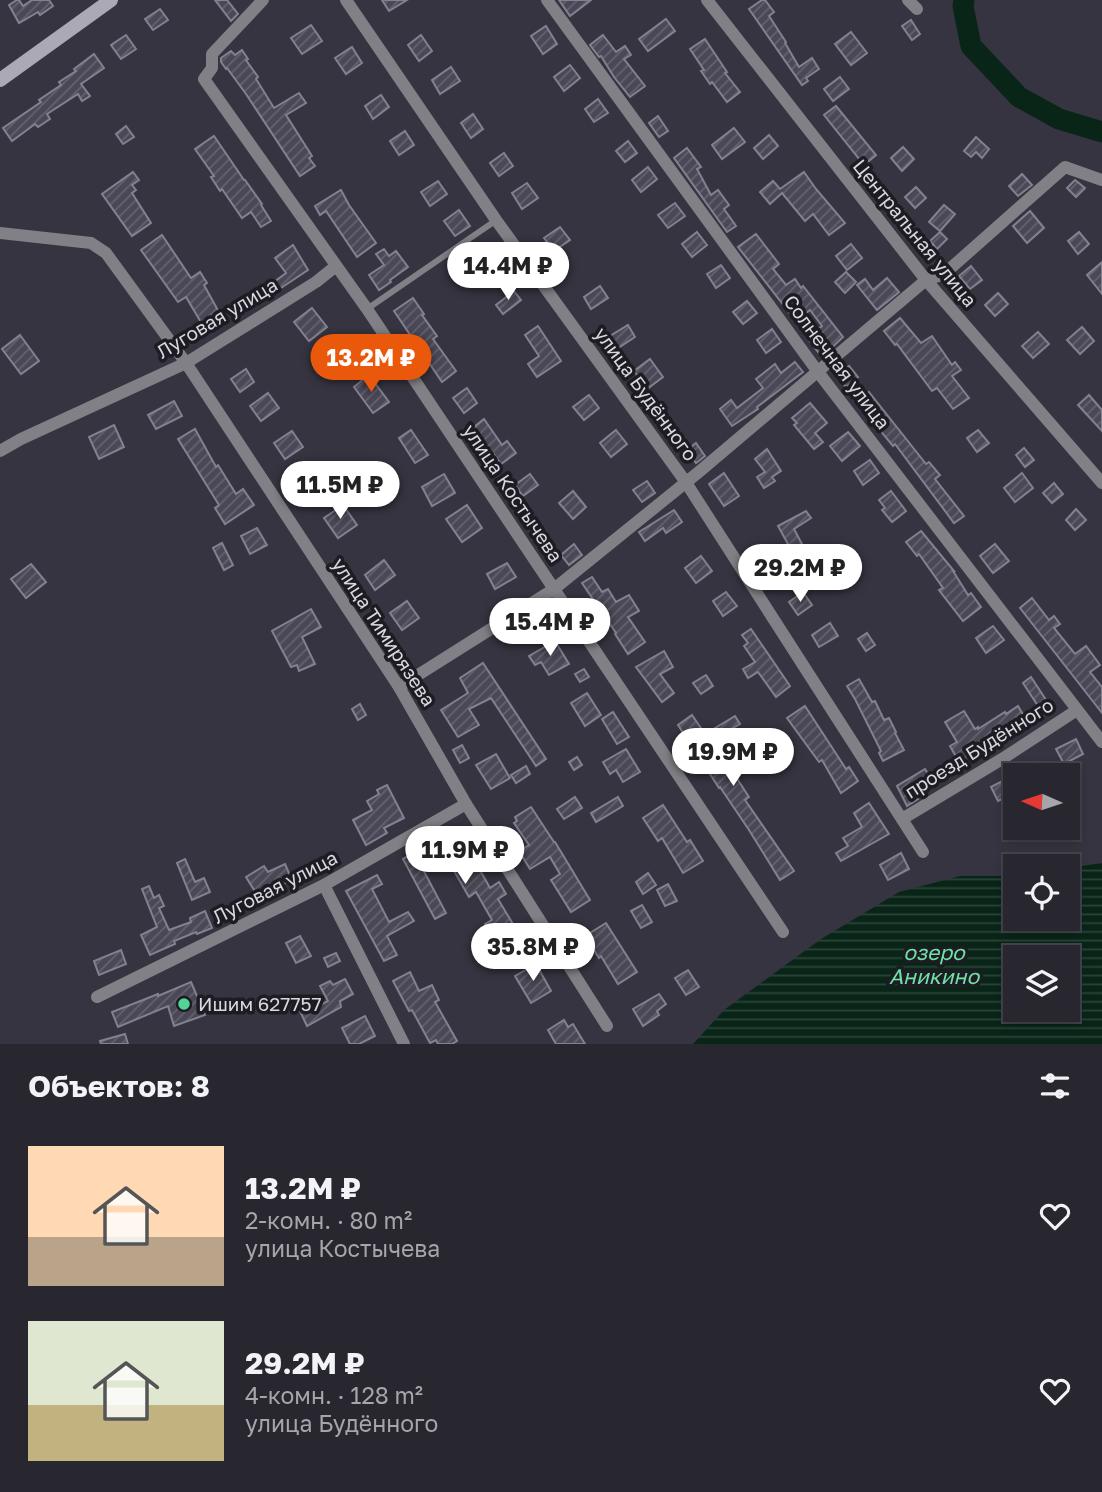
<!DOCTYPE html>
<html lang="ru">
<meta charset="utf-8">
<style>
body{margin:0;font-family:"Golos Text",sans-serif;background:#302f38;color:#f1f3f6;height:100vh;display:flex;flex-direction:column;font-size:26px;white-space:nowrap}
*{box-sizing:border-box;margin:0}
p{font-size:23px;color:#a5a5ab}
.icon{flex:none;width:38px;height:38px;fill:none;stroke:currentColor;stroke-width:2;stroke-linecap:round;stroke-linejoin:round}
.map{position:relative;height:1044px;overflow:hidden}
.drawer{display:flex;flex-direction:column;background:#282730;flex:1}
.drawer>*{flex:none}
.needle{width:46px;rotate:273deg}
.fabs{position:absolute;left:1003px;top:763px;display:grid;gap:14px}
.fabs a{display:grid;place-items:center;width:77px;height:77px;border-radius:0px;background:#282730;box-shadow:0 4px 10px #0003,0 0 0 2px #44444c;font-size:35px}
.price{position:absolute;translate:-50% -60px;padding:0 16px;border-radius:24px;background:#fff;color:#222;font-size:23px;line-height:46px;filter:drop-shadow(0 2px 4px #0008)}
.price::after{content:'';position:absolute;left:50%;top:42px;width:21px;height:16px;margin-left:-10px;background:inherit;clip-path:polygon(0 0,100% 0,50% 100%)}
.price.active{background:#ea580c;color:#fff}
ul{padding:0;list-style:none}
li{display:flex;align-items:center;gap:21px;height:175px;padding:0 28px}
li span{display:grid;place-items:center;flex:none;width:196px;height:140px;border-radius:0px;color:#555}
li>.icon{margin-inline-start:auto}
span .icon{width:84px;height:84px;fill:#fffc;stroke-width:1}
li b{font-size:30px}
h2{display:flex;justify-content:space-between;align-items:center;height:84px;padding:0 28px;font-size:30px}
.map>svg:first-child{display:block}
</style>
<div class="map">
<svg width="1102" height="1044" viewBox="0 0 1102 1044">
<defs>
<pattern id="water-rules" width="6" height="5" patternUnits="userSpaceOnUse" patternTransform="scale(1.75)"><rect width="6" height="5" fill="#092518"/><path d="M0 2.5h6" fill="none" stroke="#2c4439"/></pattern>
<pattern id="building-hatch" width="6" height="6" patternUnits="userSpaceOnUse" patternTransform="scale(1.75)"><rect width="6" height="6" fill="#4a4856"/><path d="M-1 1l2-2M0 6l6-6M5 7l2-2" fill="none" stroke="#64626e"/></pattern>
</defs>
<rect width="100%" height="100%" fill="#353440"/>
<path fill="url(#water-rules)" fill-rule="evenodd" d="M 1102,863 L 1102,1044 L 693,1044 L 724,1010 L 821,939 L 899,892 L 960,876 L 1015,876 L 1015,919 L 1068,919 L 1068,868 ZM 1015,957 L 1068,957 L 1068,1010 L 1015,1010 Z"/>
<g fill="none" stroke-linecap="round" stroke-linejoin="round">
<polyline stroke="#092518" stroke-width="21" points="964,0 963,6 971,46 1019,97 1059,119 1102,132"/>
</g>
<g fill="url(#building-hatch)" stroke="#82818f" stroke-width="2">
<polygon points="17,0 19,0 23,6 32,0 49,0 53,6 40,15 38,12 19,23 9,5"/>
<polygon points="215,0 227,0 238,14 231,21"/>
<polygon points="382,0 407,0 389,11"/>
<polygon points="559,0 591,0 570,16"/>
<polygon points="762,0 765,0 774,12 769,16 786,42 785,43 799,67 812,58 819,69 806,78 808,81 802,85 749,9"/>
<polygon points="160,9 168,20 153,30 145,19"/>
<polygon points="666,19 675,31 648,51 639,39"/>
<polygon points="911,20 920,34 912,40 902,26"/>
<polygon points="311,25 322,41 302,54 291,38"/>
<polygon points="546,26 557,44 543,54 531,36"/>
<polygon points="851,32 867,53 851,65 835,44"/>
<polygon points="126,35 136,49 121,59 111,45"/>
<polygon points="421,35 432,51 419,61 408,45"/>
<polygon points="603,35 616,52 625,46 631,55 624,59 645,86 630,97 614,77 601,56 599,57 590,45"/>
<polygon points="705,39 727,72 725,73 740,92 727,102 712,82 710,84 701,71 704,70 690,49"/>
<polygon points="352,47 362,63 346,74 335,58"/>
<polygon points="242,50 248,59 246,60 258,77 256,79 274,108 299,93 306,103 286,115 312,156 309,158 315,166 300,176 246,94 227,68 226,69 221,62 221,58 231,51 235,55"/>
<polygon points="94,54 104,68 81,84 90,96 82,101 78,94 47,114 50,119 38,127 35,124 12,141 3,128 41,102 39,100 61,85 59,82 76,71 74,69"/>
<polygon points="570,65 580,78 564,91 554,77"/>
<polygon points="451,67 460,81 440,94 432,80"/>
<polygon points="840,77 849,89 833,101 824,89"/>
<polygon points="381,95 389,107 373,119 365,106"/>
<polygon points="598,99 608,113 594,122 585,109"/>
<polygon points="836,106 876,155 864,165 824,115"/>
<polygon points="473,114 483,129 471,138 461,123"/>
<polygon points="658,116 668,131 659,137 649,123"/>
<polygon points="126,126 134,137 123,144 116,134"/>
<polygon points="734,128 745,142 722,159 712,145"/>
<polygon points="405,131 414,145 399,155 390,141"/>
<polygon points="769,135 778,146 763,159 754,148"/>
<polygon points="214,136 244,180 245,180 262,204 261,205 271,221 261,227 251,212 242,218 222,189 220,191 211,177 214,176 195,149"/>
<polygon points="976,137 989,149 982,158 976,152 971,157 964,151"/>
<polygon points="628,141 637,153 625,162 616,151"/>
<polygon points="903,147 914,159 902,171 891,158"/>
<polygon points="687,148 701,167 697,169 711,195 718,190 729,205 724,209 736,226 727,232 674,158"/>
<polygon points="504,153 513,166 499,176 490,163"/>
<polygon points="648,167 657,179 641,192 632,180"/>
<polygon points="133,172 139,180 132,185 136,190 132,193 151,223 132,236 102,194"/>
<polygon points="804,172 816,189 845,223 829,235 813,214 805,221 782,193 770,204 760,192 773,181 780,189"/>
<polygon points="1022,174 1032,185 1018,196 1009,186"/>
<polygon points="1075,180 1085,188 1076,197 1067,188"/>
<polygon points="438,181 447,194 430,206 421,192"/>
<polygon points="527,183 538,198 522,209 512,193"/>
<polygon points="916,187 926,198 915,208 905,197"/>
<polygon points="341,190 349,205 376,243 357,257 326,211 320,215 315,206"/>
<polygon points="675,203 685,216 668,228 658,215"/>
<polygon points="944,205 955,214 940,231 929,222"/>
<polygon points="459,210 470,226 455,236 444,221"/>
<polygon points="1030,211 1044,228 1027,243 1013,226"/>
<polygon points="560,227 570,240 554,251 544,238"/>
<polygon points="697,232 707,245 692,257 682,244"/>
<polygon points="940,232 947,239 937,249 930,241"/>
<polygon points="1079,232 1089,244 1078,254 1068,241"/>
<polygon points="756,234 779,264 773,269 786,285 795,279 801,288 803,286 843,337 822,357 807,338 822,326 810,310 796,321 738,247"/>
<polygon points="162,235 191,278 200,272 207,283 204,285 220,314 202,324 186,297 178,302 141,250"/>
<polygon points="851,244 862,258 847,270 836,256"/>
<polygon points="293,245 308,270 275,292 270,285 286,273 275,258"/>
<polygon points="384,249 389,256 396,251 408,267 390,280 391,282 379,290 369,275 384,265 376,254"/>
<polygon points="488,254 495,265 482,274 475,263"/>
<polygon points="1102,262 1102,294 1087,275"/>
<polygon points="721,265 730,278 716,288 707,274"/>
<polygon points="971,266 982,280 970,289 959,276"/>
<polygon points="846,272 856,282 845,293 835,282"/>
<polygon points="887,278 899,292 877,310 857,285 865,279 873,290"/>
<polygon points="600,286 608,298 591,309 584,297"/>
<polygon points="514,291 521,300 503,314 496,305"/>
<polygon points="998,293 1008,304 995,316 985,305"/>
<polygon points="413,298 424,314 422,315 437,336 433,339 456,371 442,382 394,311"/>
<polygon points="747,301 757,313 743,324 733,312"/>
<polygon points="312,308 327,327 309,341 294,322"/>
<polygon points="900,318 921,343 932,336 952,365 955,362 961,370 952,376 969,398 953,409 937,388 932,391 897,344 895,345 884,331"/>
<polygon points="628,325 635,337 618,348 610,336"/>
<polygon points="538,326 561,361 537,377 528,364 539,356 525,335"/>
<polygon points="1082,327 1094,341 1080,354 1067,340"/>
<polygon points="772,329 781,342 766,353 757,340"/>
<polygon points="1038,332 1049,344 1033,358 1022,346"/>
<polygon points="20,335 39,361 21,374 2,349"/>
<polygon points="650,359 663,377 647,389 634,371"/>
<polygon points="795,362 803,372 757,407 758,409 732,426 720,409 731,400 737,408 763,388 756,379 775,364 781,373"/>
<polygon points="849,366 858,377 846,387 837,376"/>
<polygon points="246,369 254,382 240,392 231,379"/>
<polygon points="369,375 389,402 373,413 354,387"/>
<polygon points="467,388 477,403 464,413 453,398"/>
<polygon points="869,392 926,464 929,462 940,475 935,479 964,516 954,523 895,444 893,446 883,434 858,401"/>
<polygon points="268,393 279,408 261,421 250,406"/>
<polygon points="589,395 599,408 584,420 573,407"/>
<polygon points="1089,395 1102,410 1102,431 1078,405"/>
<polygon points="174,401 182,416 156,429 148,415"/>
<polygon points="810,403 827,423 815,433 823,442 814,449 794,425 797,423 792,418"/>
<polygon points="484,419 502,445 507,441 516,453 501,464 474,427"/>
<polygon points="114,425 124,447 99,459 89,437"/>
<polygon points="195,429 216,467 218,465 236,494 243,489 254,505 225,524 215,508 219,505 178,439"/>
<polygon points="411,430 428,455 415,463 399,438"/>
<polygon points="616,430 627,444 611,457 600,443"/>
<polygon points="978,430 989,443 977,452 967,438"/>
<polygon points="292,431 303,447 285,459 274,443"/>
<polygon points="848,432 860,446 842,461 830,446"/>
<polygon points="696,443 705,456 696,463 687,450"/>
<polygon points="1024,448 1034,460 1025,467 1016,455"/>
<polygon points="767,449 781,471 772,477 775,481 764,488 757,477 765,472 755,459"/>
<polygon points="870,460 879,473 863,485 854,471"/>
<polygon points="317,473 326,486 310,497 302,484"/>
<polygon points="724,473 739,496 724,506 709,484"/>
<polygon points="1022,473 1033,488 1015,502 1004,488"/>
<polygon points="444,474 455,493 432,506 422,487"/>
<polygon points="530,474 538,485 523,496 515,485"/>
<polygon points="647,481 655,493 642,502 633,490"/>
<polygon points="1054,483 1063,494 1052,503 1043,493"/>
<polygon points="573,491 586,507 573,519 559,503"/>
<polygon points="891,491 906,511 892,522 882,510 885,508 879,500"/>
<polygon points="343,505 357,525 338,538 324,518"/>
<polygon points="467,505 482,528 462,542 446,519"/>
<polygon points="1076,509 1086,520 1075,530 1066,520"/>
<polygon points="674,510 682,522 666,533 663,528 645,541 639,532"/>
<polygon points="806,511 811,518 794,529 803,546 787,556 782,547 788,544 778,526"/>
<polygon points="257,528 267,545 250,554 241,536"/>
<polygon points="921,531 954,571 953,571 968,595 971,593 981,607 963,621 939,590 943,588 919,554 917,556 906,542"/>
<polygon points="222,543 233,565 224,570 213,548"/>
<polygon points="574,544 582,555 569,565 561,555"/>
<polygon points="995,544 1009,561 993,573 980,556"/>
<polygon points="701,556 712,571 696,583 685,568"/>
<polygon points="779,556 788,569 774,580 764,566"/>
<polygon points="384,560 395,575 375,590 365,575"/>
<polygon points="507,563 516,577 495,589 487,574"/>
<polygon points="31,564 46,582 26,598 11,579"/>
<polygon points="592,577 602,592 608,589 616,602 629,595 639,611 628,617 645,642 628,654 615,634 616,633 582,583"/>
<polygon points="726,592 737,606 723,616 713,601"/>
<polygon points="803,592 812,605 798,615 789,602"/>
<polygon points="1032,598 1049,620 1054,616 1060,624 1054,628 1075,654 1086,646 1100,665 1090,672 1102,687 1102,713 1020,608"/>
<polygon points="407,601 419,618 402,630 390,613"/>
<polygon points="311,609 321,627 302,637 315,664 299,671 297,665 291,667 272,631"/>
<polygon points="830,623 838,636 819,647 812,635"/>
<polygon points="993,626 1004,640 986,653 976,638"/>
<polygon points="751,629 790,686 776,697 758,672 748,678 743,669 755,662 744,646 748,643 742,635"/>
<polygon points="867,633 875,645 866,651 858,639"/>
<polygon points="555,641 569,664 549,675 541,662 535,665 529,656"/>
<polygon points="664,651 673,667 660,674 674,693 662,702 636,667"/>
<polygon points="483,663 546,759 536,766 491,698 469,709 479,725 458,737 441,710 468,693 460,678"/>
<polygon points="584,669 589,677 580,682 575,674"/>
<polygon points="706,675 713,686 701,694 693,683"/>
<polygon points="1031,677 1052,709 1044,715 1023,683"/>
<polygon points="859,679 872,702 875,701 884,720 889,718 896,732 895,733 904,750 883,761 879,753 881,751 855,699 847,686"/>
<polygon points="587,693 601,715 585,726 571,703"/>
<polygon points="360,704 366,715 358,720 352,709"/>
<polygon points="805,706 846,769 849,767 858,781 841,793 822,760 819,762 787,718"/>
<polygon points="1018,706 1029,725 1004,743 1003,742 962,767 950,746 957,742 945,722 964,711 975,729 978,727 978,729 1005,712 1006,714"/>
<polygon points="613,712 629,737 617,744 602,719"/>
<polygon points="692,715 705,734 735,716 740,724 711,741 724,763 729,759 739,775 736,777 749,797 745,800 794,871 780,880 749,830 720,787 719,788 678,725"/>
<polygon points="1076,739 1083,754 1064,764 1056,749"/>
<polygon points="462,745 469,758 460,763 453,750"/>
<polygon points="626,749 640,772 623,782 616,770 610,774 603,762"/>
<polygon points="496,754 510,778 491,789 476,765"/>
<polygon points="577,757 582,765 574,770 569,762"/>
<polygon points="1032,762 1040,775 1015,775 1015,793 998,801 991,787 1014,775 1010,775"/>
<polygon points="526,766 530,774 516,783 511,775"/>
<polygon points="925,769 933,782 915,792 918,799 907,806 897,786"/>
<polygon points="387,785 404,818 384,828 387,833 366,845 353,820 372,810 367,801 379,794 377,790"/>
<polygon points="575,797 582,808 564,819 557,809"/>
<polygon points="618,797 623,806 596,822 591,813"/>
<polygon points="869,803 889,834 841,861 836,853 848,846 843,838 862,827 854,813"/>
<polygon points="663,805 687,842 690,840 703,861 683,873 662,838 658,841 643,818"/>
<polygon points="531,807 554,842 555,842 590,900 571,912 551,880 560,874 550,857 530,869 519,851 529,845 514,823 517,821 515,817"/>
<polygon points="457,829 490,888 499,882 506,894 498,899 523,941 503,953 485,924 492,920 476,892 469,897 442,850 419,862 446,913 435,919 403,859"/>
<polygon points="901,853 909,869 888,880 880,865"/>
<polygon points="185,859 195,882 204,878 210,892 192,900 177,863"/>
<polygon points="285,864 292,880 277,887 279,891 261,901 246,877 264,866 268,872"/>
<polygon points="648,873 656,885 643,894 636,882"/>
<polygon points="377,875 382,884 372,889 389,922 408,912 414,921 387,936 397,955 384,961 346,891"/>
<polygon points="668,884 677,901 665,906 657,890"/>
<polygon points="149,886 154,898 159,895 164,906 159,908 169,930 191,922 190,918 205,911 212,928 197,934 196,932 174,941 175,944 150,955 141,935 157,927 142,889"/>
<polygon points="642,905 652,922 641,928 631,911"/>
<polygon points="606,923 637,972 618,984 601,956 599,958 585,936"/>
<polygon points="300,936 311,956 296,963 286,943"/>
<polygon points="121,950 126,964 99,975 94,961"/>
<polygon points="336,953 340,961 328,967 324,958"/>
<polygon points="536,964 551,991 531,1003 515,976"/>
<polygon points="688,970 699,987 686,995 675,978"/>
<polygon points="410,972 419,991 432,985 439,1000 435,1002 457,1041 452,1044 438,1044 436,1040 430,1043 412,1010 409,1011 393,981"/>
<polygon points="345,979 353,994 340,1001 341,1007 307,1026 299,1009 309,1004 312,1009 328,1001 320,986 330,981 333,985"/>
<polygon points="191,982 205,1015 174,1026 168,1006 118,1027 112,1012 143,1000 158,994 158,996"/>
<polygon points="659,994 666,1004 657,1011 659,1015 643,1026 633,1009"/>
<polygon points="365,1016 375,1036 359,1044 350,1044 342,1028"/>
<polygon points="564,1020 568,1027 573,1024 585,1044 556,1044 548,1030"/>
<polygon points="125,1034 128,1044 101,1044 100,1041"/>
</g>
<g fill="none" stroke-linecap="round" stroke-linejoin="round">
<polyline stroke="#808086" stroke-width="6" points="367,309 495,221"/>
<g stroke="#808086" stroke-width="12">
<polyline points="263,0 212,54 212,68 204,79 367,309 783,932"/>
<polyline points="346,0 496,220 685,481 923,852"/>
<polyline points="547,0 818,372 1102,742"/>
<polyline points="707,0 926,280 1102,483"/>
<polyline points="908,0 917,9"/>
<polyline points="0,233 91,243 106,253 186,363 399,687 466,804 607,1026"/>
<polyline points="0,451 21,439 186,363 316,282 336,266"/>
<polyline points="399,687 554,589 700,471 926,280 944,274 1065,167 1102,180"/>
<polyline points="902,819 1002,759 1077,710"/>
<polyline points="324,885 404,1044"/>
<polyline points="97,997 324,885 466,804"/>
</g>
<polyline stroke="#aba9b4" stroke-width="14" points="0,80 111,0"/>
</g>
<circle fill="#54d396" stroke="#1d1c22" stroke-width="2.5" cx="184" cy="1004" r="7"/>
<g text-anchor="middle" stroke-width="7" stroke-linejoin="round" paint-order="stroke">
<g font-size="19" fill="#d9d8e0" stroke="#1d1c22">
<text transform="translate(915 233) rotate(51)" y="7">Центральная улица</text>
<text transform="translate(217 318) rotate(-31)" y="7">Луговая улица</text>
<text transform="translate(837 362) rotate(53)" y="7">Солнечная улица</text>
<text transform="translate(646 394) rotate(54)" y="7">улица Будённого</text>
<text transform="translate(513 493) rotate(56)" y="7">улица Костычева</text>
<text transform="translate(384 632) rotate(57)" y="7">улица Тимирязева</text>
<text transform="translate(979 748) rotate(-32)" y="7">проезд Будённого</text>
<text transform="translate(275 887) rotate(-27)" y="7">Луговая улица</text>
</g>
<g font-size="19" fill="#d9d8e0" stroke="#1d1c22" text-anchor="start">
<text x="198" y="1011">Ишим 627757</text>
</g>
<g font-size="21" font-style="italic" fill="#6ce2a6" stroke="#1d1c22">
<text x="934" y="960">озеро<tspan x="934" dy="24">Аникино</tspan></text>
</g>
</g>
</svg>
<div class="fabs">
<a><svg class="needle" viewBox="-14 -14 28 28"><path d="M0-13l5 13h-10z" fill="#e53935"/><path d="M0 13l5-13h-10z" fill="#a5a5ab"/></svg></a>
<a><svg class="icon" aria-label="locate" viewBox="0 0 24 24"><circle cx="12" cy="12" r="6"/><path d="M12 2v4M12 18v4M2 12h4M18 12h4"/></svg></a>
<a><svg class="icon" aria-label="layers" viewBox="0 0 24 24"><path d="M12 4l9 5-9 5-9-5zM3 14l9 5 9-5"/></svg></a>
</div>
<b class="price" style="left:508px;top:302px">14.4M ₽</b>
<b class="price active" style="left:371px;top:394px">13.2M ₽</b>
<b class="price" style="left:340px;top:521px">11.5M ₽</b>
<b class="price" style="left:800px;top:604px">29.2M ₽</b>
<b class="price" style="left:550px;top:658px">15.4M ₽</b>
<b class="price" style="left:733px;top:788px">19.9M ₽</b>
<b class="price" style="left:465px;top:886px">11.9M ₽</b>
<b class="price" style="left:533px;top:983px">35.8M ₽</b>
</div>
<section class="drawer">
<h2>Объектов: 8<svg class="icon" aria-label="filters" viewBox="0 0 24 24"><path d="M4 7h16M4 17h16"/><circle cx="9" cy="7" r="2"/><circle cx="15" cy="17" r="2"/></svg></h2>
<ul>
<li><span style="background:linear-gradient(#ffd9b3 65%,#b9a48a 0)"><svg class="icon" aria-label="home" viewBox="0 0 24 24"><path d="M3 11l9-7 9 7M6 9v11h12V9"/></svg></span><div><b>13.2M ₽</b><p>2-комн. · 80 m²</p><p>улица Костычева</p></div><svg class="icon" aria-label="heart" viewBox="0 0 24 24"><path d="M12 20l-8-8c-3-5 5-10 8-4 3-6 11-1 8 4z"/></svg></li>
<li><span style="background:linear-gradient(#dfe7d0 60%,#c2b280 0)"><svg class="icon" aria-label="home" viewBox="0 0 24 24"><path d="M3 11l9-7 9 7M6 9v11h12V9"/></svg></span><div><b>29.2M ₽</b><p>4-комн. · 128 m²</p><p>улица Будённого</p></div><svg class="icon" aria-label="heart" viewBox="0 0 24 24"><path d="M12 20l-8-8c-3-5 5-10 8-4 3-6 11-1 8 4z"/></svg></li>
</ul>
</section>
